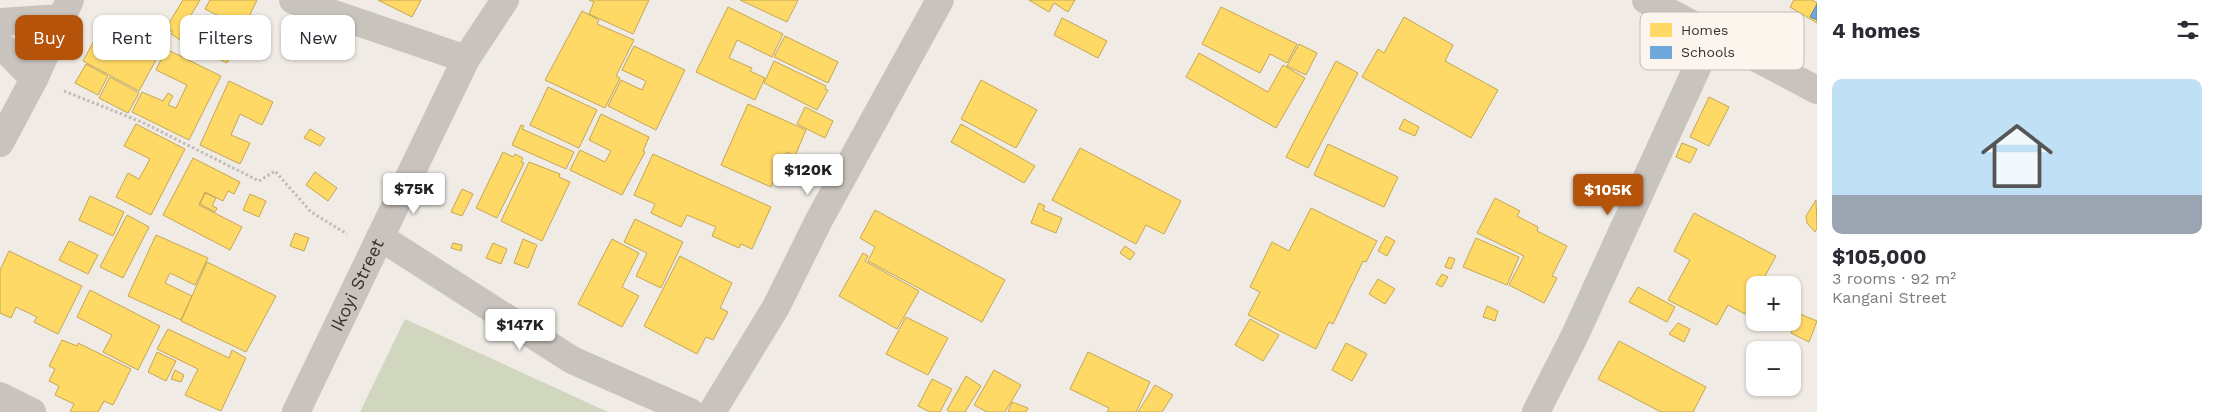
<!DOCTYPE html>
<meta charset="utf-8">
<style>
body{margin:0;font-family:"Work Sans",sans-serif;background:#f7f7f7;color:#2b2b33;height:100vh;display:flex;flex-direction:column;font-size:19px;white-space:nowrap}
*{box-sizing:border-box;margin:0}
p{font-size:16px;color:#7c7c81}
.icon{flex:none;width:28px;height:28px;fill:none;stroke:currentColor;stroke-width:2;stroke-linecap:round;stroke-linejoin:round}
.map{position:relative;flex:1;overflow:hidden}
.side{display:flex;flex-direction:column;background:#fff;width:400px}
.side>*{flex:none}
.top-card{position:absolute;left:15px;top:15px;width:475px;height:45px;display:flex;gap:10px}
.tools{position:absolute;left:1746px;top:276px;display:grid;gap:10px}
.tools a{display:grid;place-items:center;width:55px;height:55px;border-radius:10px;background:#fff;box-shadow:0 1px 4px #0004;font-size:25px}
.price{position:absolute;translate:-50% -42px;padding:0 11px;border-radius:5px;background:#fff;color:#222;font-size:16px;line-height:32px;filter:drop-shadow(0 1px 2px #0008)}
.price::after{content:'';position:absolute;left:50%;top:30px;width:15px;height:11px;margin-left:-8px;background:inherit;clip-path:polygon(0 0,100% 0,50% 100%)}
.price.active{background:#b45309;color:#fff}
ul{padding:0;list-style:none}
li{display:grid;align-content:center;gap:10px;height:265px;padding:0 15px}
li+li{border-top:1px solid #e1e1e2}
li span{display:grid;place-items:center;height:155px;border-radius:10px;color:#555}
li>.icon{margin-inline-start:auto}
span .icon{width:90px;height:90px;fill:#fffc;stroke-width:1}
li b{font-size:21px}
h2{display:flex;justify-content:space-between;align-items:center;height:60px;padding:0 15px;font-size:21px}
.pill{padding:0 18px;border-radius:10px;background:#fff;box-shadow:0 1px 4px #0004;font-size:18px;line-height:45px}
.pill.active{background:#b45309;color:#fff}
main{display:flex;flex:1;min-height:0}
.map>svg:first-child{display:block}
</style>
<main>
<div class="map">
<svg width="1817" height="412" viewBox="0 0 1817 412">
<rect width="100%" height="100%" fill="#f0ebe5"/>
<polygon fill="#d1d6bf" points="405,319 608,412 360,412"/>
<g fill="#ffd966" stroke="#c4a654">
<polygon points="183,0 200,0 188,20 193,23 182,41 171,34 173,32 166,28"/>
<polygon points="210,0 257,0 227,63 185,44 196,20 215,29 221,17 205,9"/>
<polygon points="378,0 421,0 412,17"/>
<polygon points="589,0 649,0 633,34 589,14 594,2"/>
<polygon points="740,0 798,0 787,22"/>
<polygon points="1029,0 1075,0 1068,12 1054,3 1049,12"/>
<polygon points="1794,0 1812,0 1817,3 1817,23 1790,7"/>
<polygon points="728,7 783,34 772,57 737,40 729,58 752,68 750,71 765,78 755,100 696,72"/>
<polygon points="1221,7 1297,44 1287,63 1270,54 1260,73 1202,44"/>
<polygon points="582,11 599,20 597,24 634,40 616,76 620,78 605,108 545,80"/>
<polygon points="107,17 163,47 139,91 83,61"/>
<polygon points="1404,17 1453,45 1445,61 1498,90 1471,138 1362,77 1378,49 1384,53"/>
<polygon points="1062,18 1107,41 1098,58 1054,35"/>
<polygon points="785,36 838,62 828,83 774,57"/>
<polygon points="1299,44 1317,53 1306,75 1287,66"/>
<polygon points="634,46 685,70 656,130 608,106 621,80 642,90 646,81 622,70"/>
<polygon points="166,49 221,76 189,140 132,112 142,92 163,101 168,93 173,96 168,105 176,108 187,85 156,70"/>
<polygon points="1199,53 1268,92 1283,65 1305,78 1276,128 1186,77"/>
<polygon points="774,61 826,86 825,89 828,90 817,110 764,83"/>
<polygon points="1336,61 1358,73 1308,168 1286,157"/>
<polygon points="86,64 108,76 98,95 75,83"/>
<polygon points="110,77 139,93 128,113 99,98"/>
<polygon points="981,80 1037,110 1016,148 961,119"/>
<polygon points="229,81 273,102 262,125 240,114 231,135 250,143 240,164 200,145"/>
<polygon points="548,87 597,110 579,148 530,125"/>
<polygon points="1709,97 1729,107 1709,146 1690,137"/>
<polygon points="748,104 806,130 795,156 787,152 771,187 721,165"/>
<polygon points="805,107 833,121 825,138 797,124"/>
<polygon points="601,114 649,137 643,151 645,152 622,195 570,170 580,150 605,162 611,151 589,140"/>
<polygon points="1404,119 1419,127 1415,136 1399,129"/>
<polygon points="136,124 185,149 151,215 116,197 128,173 139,179 150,159 124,146"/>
<polygon points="961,124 1035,166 1024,183 951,142"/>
<polygon points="521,125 524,126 522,129 574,152 566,169 512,145"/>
<polygon points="310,129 325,138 320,146 304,138"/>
<polygon points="1682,143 1697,149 1690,163 1676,157"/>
<polygon points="1328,144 1398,177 1384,207 1314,175"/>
<polygon points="1080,148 1181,201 1164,234 1146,225 1136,244 1052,200"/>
<polygon points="503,152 513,157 515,154 523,158 521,162 524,163 497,218 476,208"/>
<polygon points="653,154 771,207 752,249 741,244 739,248 712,236 716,227 687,215 681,227 651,213 655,204 634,195"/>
<polygon points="193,158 240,182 234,194 228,191 223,201 205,192 199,205 242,227 230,250 163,215"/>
<polygon points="529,162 560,174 559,177 570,182 542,241 501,221"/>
<polygon points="315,172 337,188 328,201 306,185"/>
<polygon points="462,189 473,194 462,216 451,212"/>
<polygon points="205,193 216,198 212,206 217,208 215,212 200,204"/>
<polygon points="250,194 266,201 259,217 243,210"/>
<polygon points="90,196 124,212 113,236 79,220"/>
<polygon points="1495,198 1520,211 1517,216 1538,227 1537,231 1567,246 1552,276 1557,278 1544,303 1509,285 1524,256 1477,233"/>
<polygon points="1816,200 1817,228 1815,232 1807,223 1806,216"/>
<polygon points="1039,203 1045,206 1043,210 1062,218 1056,233 1031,223"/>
<polygon points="1311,208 1377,241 1366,262 1363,261 1333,324 1329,322 1316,349 1248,315 1260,292 1250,287 1272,242 1289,251"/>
<polygon points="875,210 1005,280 982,322 868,261 875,247 860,238"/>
<polygon points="1694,213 1776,256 1760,285 1755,285 1755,295 1745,314 1728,305 1717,325 1668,300 1690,260 1674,251"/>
<polygon points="127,215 149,227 123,278 100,267"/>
<polygon points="635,219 683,242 661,288 636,276 647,253 624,242"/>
<polygon points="295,233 309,238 304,251 290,246"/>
<polygon points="156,235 208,258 195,285 170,273 165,283 192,296 181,320 128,296"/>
<polygon points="1386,236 1395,241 1387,256 1378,251"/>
<polygon points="1476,238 1519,257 1507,285 1463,267"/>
<polygon points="523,239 537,245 528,268 514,263"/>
<polygon points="612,239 639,253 622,287 639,296 622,327 578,304"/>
<polygon points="69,241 98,255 88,274 59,260"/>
<polygon points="453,243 462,245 461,251 451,248"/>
<polygon points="493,243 507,249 501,264 486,258"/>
<polygon points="1125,246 1135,253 1130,260 1120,253"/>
<polygon points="9,251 82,286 58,334 34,322 37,317 16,307 11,318 0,313 0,270"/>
<polygon points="863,253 868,256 865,261 919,291 897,329 839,296"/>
<polygon points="680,256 732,283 720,308 728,312 713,340 706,337 697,354 644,326"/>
<polygon points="1449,257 1455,259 1451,269 1445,267"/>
<polygon points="207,262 276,296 246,352 181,321"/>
<polygon points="1442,274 1448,277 1442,287 1436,284"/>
<polygon points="1378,279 1395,289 1385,304 1369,294"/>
<polygon points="1638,287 1675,307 1667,322 1629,302"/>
<polygon points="90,290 160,326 138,370 103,352 112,335 77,317"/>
<polygon points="1487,306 1498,311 1495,321 1483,317"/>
<polygon points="1800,314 1817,321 1809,342 1791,333"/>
<polygon points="906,317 948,338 928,375 886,354"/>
<polygon points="1250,319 1279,335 1263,361 1235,345"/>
<polygon points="1678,323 1690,329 1684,342 1669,334"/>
<polygon points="168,329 229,358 232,350 246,358 221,411 185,395 198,369 157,349"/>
<polygon points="62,340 77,346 78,343 131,369 113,405 104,401 98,412 70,412 74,404 55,395 59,386 49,381 55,369 49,366"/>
<polygon points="1619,341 1706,387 1693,412 1661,412 1598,379"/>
<polygon points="1346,343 1367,354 1352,381 1332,370"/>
<polygon points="157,352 176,361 166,381 148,372"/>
<polygon points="1088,352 1150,382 1136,412 1107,412 1109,408 1070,389"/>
<polygon points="175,370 184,375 181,382 171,379"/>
<polygon points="994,370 1021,385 1005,412 987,412 974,405"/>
<polygon points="966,376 981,386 965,412 950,412 947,410"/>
<polygon points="932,379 952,389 940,412 930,412 918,406"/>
<polygon points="1155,385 1173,395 1162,412 1138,412"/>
<polygon points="1012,402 1028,408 1026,412 1008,412"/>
</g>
<polygon fill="#6fa8dc" stroke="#5f84a7" points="1817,4 1817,20 1810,17"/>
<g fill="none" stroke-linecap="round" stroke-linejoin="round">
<polyline stroke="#c2bbb6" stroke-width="3" stroke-dasharray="2.5 2.5" stroke-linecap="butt" points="64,91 144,123 259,181 275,171 311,212 347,234"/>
<g stroke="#c9c3be" stroke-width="28">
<polyline points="293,0 466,59"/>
<polyline points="1646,0 1817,90"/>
<polyline points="0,22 60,18"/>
<polyline points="0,44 34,79"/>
<polyline points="0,143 34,79 70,0"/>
<polyline points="380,237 572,360 690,412"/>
<polyline points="0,396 32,412"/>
<path id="s1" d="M 296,412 L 466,59 L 505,0"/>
<polyline points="712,412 776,307 819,220 940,0"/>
<polyline points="1536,412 1575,335 1712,35"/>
</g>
</g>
<g text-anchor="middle" stroke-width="5" stroke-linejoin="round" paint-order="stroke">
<g font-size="18" fill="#3b302b" stroke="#fbf5ee">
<text dy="6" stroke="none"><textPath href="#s1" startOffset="141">Ikoyi Street</textPath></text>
</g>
</g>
<rect x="1640" y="12" width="164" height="58" rx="8" fill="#fbf5ee" stroke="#c1bab4" stroke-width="1"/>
<rect x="1650" y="23" width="22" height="14" fill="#ffd966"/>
<rect x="1650" y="46" width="22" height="13" fill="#6fa8dc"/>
<g font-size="14" fill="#3b302b">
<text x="1681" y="35">Homes</text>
<text x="1681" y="57">Schools</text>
</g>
</svg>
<div class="tools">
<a>+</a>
<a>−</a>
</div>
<b class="price" style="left:808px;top:196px">$120K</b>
<b class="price" style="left:414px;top:215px">$75K</b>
<b class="price active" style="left:1608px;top:216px">$105K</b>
<b class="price" style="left:520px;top:351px">$147K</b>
<div class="top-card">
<a class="pill active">Buy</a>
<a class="pill">Rent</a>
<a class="pill">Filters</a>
<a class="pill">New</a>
</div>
</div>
<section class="side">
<h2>4 homes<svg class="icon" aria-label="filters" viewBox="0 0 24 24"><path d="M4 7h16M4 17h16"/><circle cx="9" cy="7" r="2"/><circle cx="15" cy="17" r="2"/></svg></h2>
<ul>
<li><span style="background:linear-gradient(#bfe0f5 75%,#9aa5b1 0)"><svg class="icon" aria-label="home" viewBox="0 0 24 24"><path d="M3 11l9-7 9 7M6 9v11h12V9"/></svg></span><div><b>$105,000</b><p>3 rooms · 92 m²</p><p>Kangani Street</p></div></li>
</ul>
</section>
</main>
